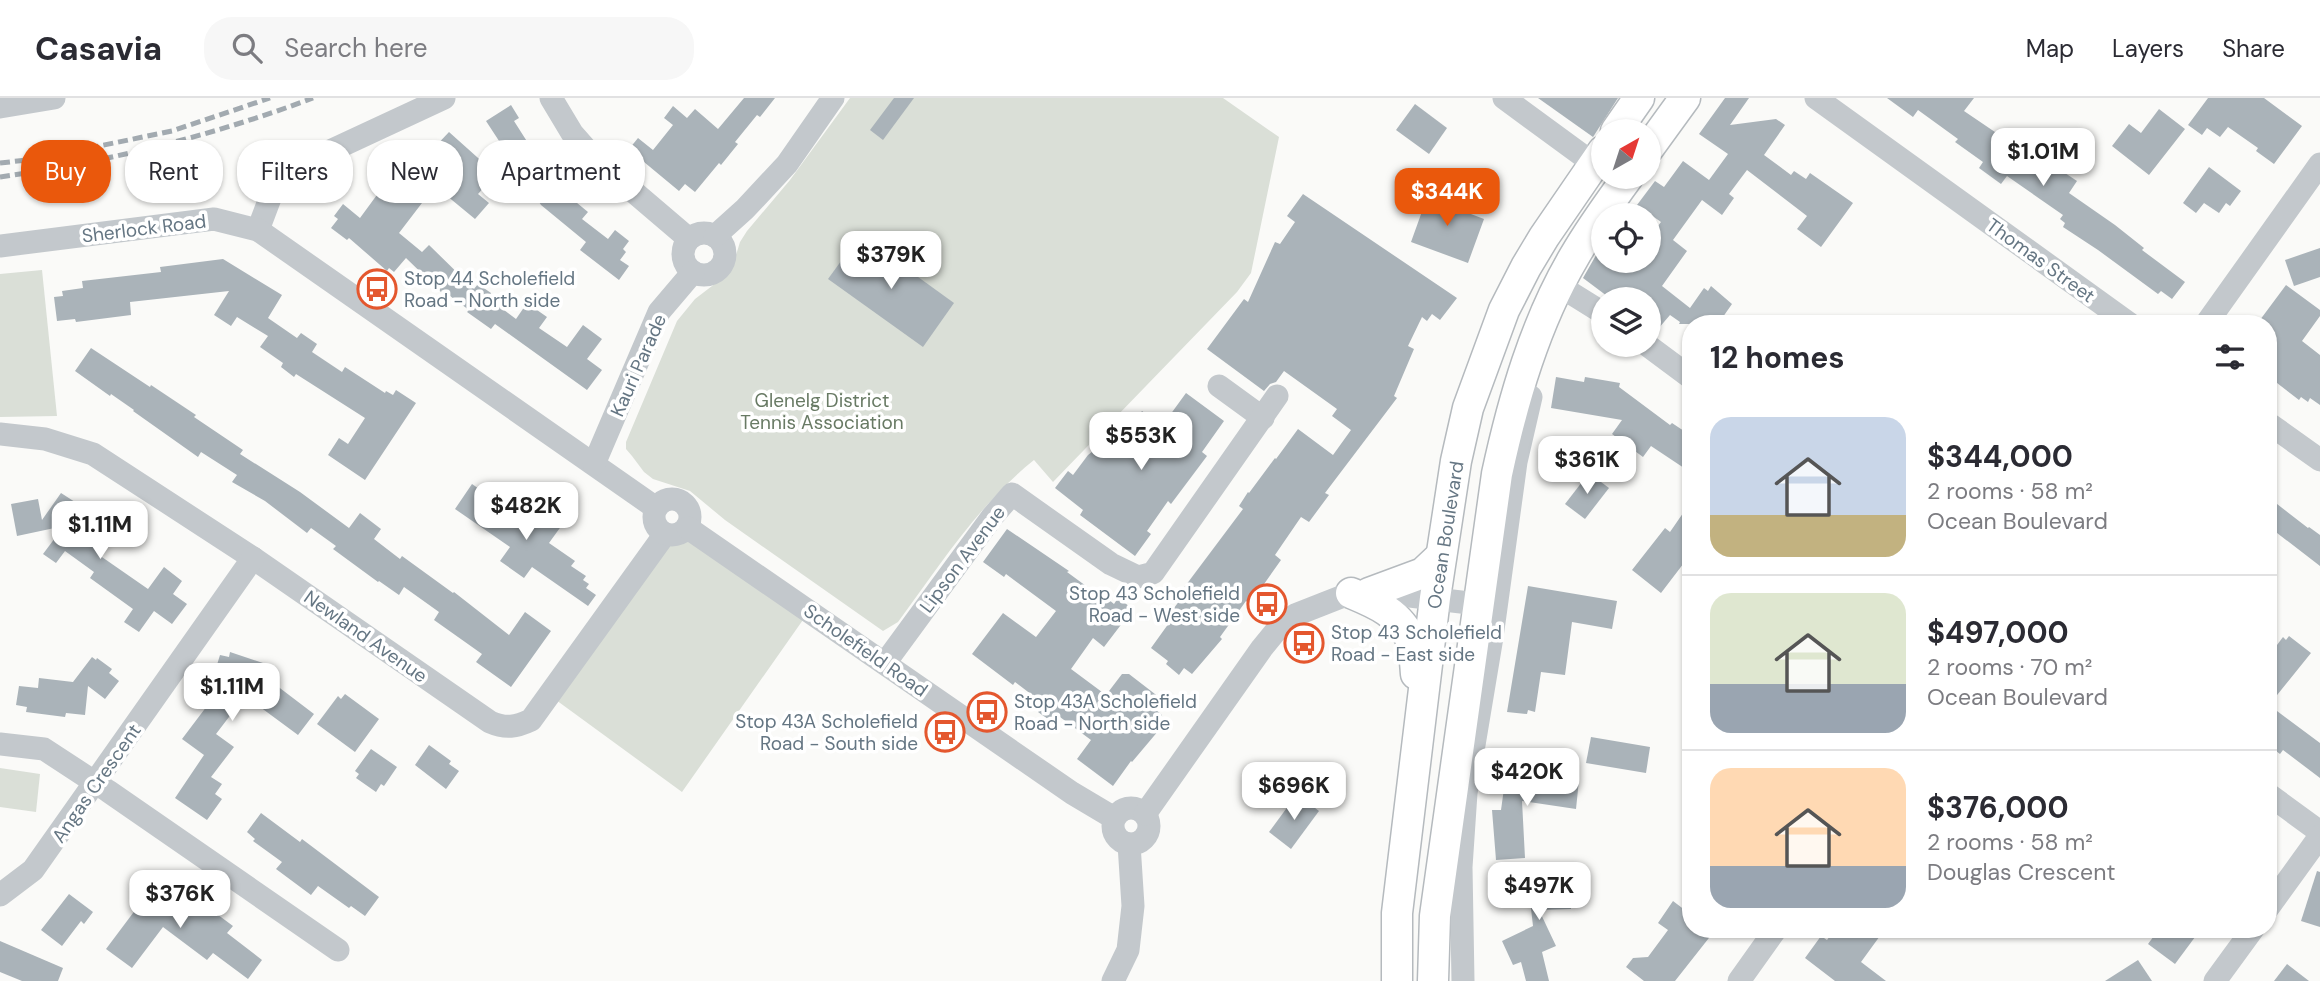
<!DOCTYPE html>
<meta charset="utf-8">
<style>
body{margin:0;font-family:"DM Sans",sans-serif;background:#f7f7f7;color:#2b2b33;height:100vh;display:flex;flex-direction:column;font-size:26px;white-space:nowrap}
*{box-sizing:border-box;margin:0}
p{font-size:23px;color:#7c7c81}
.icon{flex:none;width:38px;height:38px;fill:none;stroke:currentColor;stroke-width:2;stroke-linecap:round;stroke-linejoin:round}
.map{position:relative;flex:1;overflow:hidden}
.details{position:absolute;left:1682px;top:217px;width:595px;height:623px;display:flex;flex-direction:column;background:#fff;border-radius:28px;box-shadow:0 2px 5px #0004}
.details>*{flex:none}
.hud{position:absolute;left:21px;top:42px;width:665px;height:63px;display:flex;gap:14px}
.needle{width:46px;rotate:39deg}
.controls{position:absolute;left:1591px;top:21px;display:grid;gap:14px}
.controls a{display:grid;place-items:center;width:70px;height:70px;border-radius:50%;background:#fff;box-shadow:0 2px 5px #0004;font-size:35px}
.price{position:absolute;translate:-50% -60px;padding:0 16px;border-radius:14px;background:#fff;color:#222;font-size:23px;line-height:46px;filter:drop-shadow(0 2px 4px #0008)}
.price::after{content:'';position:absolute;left:50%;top:42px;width:21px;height:16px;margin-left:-10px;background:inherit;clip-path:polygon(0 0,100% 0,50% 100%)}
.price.selected{background:#ea580c;color:#fff}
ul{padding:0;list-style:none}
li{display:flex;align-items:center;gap:21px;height:175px;padding:0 28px}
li+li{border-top:2px solid #e1e1e2}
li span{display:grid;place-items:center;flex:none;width:196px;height:140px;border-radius:21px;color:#555}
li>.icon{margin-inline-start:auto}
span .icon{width:84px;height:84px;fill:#fffc;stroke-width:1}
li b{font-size:30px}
h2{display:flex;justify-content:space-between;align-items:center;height:84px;padding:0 28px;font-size:30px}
.chip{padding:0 24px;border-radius:28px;background:#fff;box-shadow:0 2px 5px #0004;font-size:24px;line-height:63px}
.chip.selected{background:#ea580c;color:#fff}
header{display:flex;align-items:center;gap:42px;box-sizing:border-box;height:98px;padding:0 35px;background:#fff;border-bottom:2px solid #e1e1e2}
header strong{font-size:33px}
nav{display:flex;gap:38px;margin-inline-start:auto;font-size:24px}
.search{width:490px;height:63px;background:#f7f7f7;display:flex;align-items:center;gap:18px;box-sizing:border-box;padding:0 24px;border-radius:28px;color:#7c7c81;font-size:26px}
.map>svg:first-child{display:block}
</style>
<header>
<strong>Casavia</strong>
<div class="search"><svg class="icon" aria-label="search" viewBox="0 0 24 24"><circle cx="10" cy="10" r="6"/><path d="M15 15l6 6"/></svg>Search here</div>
<nav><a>Map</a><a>Layers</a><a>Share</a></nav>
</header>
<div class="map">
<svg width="2320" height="883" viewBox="0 0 2320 883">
<rect width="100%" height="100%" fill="#fafaf8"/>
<g fill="#dadfd7">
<path d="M 850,0 L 1223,0 L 1279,39 L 1251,175 L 1237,194 L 1053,384 L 1034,362 C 978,407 940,467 898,524 L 883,533 L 725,422 L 690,393 L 653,381 L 644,374 L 632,358 L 626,351 L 626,344 L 677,223 L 695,201 L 729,175 L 733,167 L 740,144 L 747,133 L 790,82 Z"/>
<polygon points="42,172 57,318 0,319 0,176"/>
<polygon points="688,437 805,519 682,694 556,602 669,442 680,441"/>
<polygon points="0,670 40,676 36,714 0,709"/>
</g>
<g fill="#aab3b9">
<polygon points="744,0 775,0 760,19 757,17 735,44 738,46 721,67 719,65 695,94 685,86 679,93 644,64 641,68 625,56 638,40 653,52 673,27 664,20 673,8 687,20 695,11 718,31"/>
<polygon points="894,0 914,0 883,42 870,32"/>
<polygon points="1538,0 1618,0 1593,39"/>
<polygon points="1725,0 1749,0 1730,27 1776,21 1785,27 1764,57 1791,77 1794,73 1806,81 1810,75 1853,105 1821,149 1797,131 1807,118 1747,72 1729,96 1734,100 1722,117 1702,102 1673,142 1687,153 1662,188 1690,210 1704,190 1708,193 1711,188 1732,206 1718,226 1679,226 1680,224 1670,217 1658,231 1648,224 1648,201 1611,201 1583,180 1603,145 1603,163 1648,163 1648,141 1661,124 1637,107 1655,83 1664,89 1683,63 1709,82 1728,56 1699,36"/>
<polygon points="1887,0 1974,0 1964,13 2042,66 2048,58 2067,72 2065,75 2077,83 2069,95 2115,127 2144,150 2142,152 2185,184 2172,201 2161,193 2158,196 2098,152 2063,129 2065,125 2060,121 2063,117 2007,78 2001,86 1979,70 1983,64 1955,44 1958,41 1918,12 1913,19"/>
<polygon points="2208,0 2264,0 2302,28 2274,66 2256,53 2258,50 2228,29 2220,39 2207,30 2202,37 2188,27"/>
<polygon points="1415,6 1447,30 1429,56 1396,32"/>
<polygon points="511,7 519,20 514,23 542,67 547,64 555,77 548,81 588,114 582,121 608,141 615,132 629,143 623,151 626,154 620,162 629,168 619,182 580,152 586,144 541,107 486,23"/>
<polygon points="2159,11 2185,31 2149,77 2112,48 2129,26 2141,35"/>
<polygon points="449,34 496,76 478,96 489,105 475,121 435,88 399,135 422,154 429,147 474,191 478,186 491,195 488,200 516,221 527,205 547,219 539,230 567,249 583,227 602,241 587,261 602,272 587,292 495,226 491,231 467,214 469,212 442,192 441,194 406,160 394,174 389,170 387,173 349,140 347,142 331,130 338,121 334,118 343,106 360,120 382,90 380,89 391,74 400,81 428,50 431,53"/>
<polygon points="2209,69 2241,93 2230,108 2226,105 2219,115 2204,105 2196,115 2183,105"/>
<polygon points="1429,94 1455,103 1462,102 1463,113 1484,121 1468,165 1411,144"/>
<polygon points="1303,96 1457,200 1440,222 1432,216 1427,223 1422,219 1408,248 1414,251 1394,298 1397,300 1325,395 1329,397 1309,424 1301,419 1275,457 1281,462 1250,506 1246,503 1220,539 1222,541 1192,576 1184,570 1179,577 1166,566 1168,563 1151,550 1169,525 1165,522 1186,494 1183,491 1243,411 1239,408 1248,394 1249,395 1275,360 1276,361 1298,331 1333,357 1351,332 1332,318 1337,311 1284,273 1276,284 1270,286 1264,293 1207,251 1244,201 1248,204 1275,144 1280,146 1295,124 1287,118"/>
<polygon points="860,137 954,205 923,249 828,181"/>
<polygon points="2320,150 2320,179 2294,188 2285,162"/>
<polygon points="223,161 282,197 268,220 297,240 301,235 317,246 312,254 342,274 345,269 385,295 386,293 393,297 396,292 416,305 365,382 328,357 339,340 348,346 365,320 296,276 294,279 281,269 283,265 260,249 268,238 237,219 231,228 214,217 229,193 130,204 131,217 76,224 75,221 57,223 54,199 63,198 62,193 83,190 82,183 161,174 160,169"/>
<polygon points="2286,187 2320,212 2320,218 2302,243 2320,257 2320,307 2310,300 2308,304 2301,299 2299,302 2268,278 2268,226 2257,226"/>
<polygon points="91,250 150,289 151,287 196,317 194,319 243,352 240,356 300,394 349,430 360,415 381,431 374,441 400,461 402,458 453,495 454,494 509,537 525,514 551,533 511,589 476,564 482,556 434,522 439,514 404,489 399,497 379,483 378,484 333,451 336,448 311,430 307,435 265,403 232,384 237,377 201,354 198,359 133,313 134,312 111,296 110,298 75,273"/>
<polygon points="1556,279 1584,284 1585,279 1620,285 1619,289 1670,327 1672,325 1690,337 1690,374 1651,348 1643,359 1612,336 1622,322 1551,310"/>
<polygon points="1186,295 1224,323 1202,354 1207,358 1171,406 1168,403 1147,433 1151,436 1135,458 1080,417 1083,412 1055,390 1068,373 1073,377 1088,357 1102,346 1111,353 1142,313 1162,328"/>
<polygon points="1589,375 1609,390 1585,421 1565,406"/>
<polygon points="472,386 528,425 538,410 562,427 549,445 575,463 571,468 586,478 583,482 589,486 586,490 596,497 588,508 532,469 524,480 500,463 510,449 455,411"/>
<polygon points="61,395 75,404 70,412 86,424 83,427 108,445 99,457 148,491 164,469 182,483 173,496 187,506 172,526 154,513 139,534 124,524 133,511 90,480 94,474 65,453 56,465 43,456 64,428 17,438 11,406 38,401 42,422"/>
<polygon points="2268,399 2308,430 2309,429 2320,437 2320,468 2268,428"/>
<polygon points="1690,405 1690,457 1661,495 1632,472 1665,430 1670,434"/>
<polygon points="1007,431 1069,473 1067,474 1101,499 1103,497 1114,506 1118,500 1133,511 1104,549 1093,540 1071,571 1106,597 1122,576 1129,576 1164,603 1156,612 1162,617 1153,628 1159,632 1132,664 1131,663 1113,688 1077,661 1091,642 1060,619 1055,626 1038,614 1044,606 1015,584 1013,587 972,556 1003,515 1036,539 1056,513 1006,476 1004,479 983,464"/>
<polygon points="1528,488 1617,503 1612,531 1572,524 1565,577 1541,574 1535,614 1528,612 1527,616 1507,614"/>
<polygon points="2289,538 2311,555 2269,607 2320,645 2320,680 2283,652 2280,656 2268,647 2268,566 2275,557 2271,555 2283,539 2286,542"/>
<polygon points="230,554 272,568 268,581 314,616 298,637 245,598 216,636 234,649 211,679 222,686 215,696 222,701 207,722 175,700 204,657 182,641 213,600 201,591 216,570 220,557 229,559"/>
<polygon points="92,559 96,562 97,560 112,571 109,575 119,583 105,601 88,588 85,617 66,615 65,619 26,614 27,609 16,607 19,588 38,590 39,580 73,584"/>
<polygon points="345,596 379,621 355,654 317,626 338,598 341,601"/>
<polygon points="1591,639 1650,649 1646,675 1586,665"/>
<polygon points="429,647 451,663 449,666 459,673 446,691 415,667"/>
<polygon points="371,651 397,669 384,688 381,686 376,694 356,680 359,676 355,673"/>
<polygon points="1522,674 1579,682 1576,711 1522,703 1525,760 1496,762 1492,712 1501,712 1506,676 1522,678"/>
<polygon points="1297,696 1319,713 1291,751 1269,734"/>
<polygon points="261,715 300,744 302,741 379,799 365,818 351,808 349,810 318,788 311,797 276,771 282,764 253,743 255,741 247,734"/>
<polygon points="1547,766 1548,779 1569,778 1571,811 1539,812 1556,848 1542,854 1549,883 1526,883 1521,864 1513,867 1502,843 1533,828 1526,767"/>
<polygon points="2317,773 2320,774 2320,829 2301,823"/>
<polygon points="160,779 199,809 202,805 233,828 227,835 262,862 248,881 213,855 207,862 163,829 132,870 106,851"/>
<polygon points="69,796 93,814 84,826 81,823 62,848 41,832"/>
<polygon points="1673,803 1690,816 1690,831 1716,831 1675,883 1644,883 1626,869 1633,860 1648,859 1668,832 1658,825"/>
<polygon points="1835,831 1885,831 1861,864 1886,883 1835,883 1805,860 1821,838 1827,842"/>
<polygon points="2159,831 2201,831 2175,866 2148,846"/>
<polygon points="0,843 63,870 58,883 22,883 0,874"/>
<polygon points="2138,862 2152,883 2105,883"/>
<polygon points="2287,866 2309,883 2274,883"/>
</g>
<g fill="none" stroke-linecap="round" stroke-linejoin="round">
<g stroke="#b5babe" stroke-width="33">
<g id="major">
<polyline points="1616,33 1639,0"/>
<polyline points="1648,51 1685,0"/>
<path d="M 1351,495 C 1375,505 1400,515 1411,542 C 1415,552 1415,565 1416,576"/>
<polyline points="1369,495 1423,475 1441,458"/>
<polyline points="1397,883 1397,815 1435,500 1456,363 1468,310 1504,212 1526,169 1544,139 1603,53"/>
<path d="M 1433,883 L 1435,818 L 1497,376 C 1513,302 1535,225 1574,159 C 1590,131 1609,105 1628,79"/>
</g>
</g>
<g stroke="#c3c8cc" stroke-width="23">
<polyline points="551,0 572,35 594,60 689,141"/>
<polyline points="1504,0 1594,66"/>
<polyline points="1816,0 2130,226"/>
<polyline points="0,9 54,0"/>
<polyline points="258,132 275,87 313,61 444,0"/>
<circle cx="704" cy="156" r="21"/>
<polyline points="715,138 745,111 787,66 833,0"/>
<polyline points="0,148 214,121 258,132 656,410"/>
<polyline points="1558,187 1603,215"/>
<polyline points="2206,226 2320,66"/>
<polyline points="1647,247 1690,279"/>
<polyline points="1219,288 1263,320"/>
<polyline points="2268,325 2320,362"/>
<path d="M 0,336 L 45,341 L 93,356 L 253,460 L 490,624 C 506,631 516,629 531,622 L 665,436"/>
<polyline points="594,366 659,214 693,174"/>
<circle cx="672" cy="419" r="18"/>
<polyline points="688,430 1072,695 1114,720"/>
<polyline points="885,565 992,419 1012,396 1111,466 1138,479 1153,475 1277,298"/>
<polyline points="0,646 44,651 108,693 338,852"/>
<polyline points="2268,696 2320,734"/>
<circle cx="1131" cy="728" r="18"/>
<polyline points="1145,716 1262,550 1280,528 1295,517 1351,495 1384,495 1478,506"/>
<polyline points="0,797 33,772 253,460"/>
<polyline points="2268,810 2320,738"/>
<polyline points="1113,883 1128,852 1133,808 1129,746"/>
<polyline points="1463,883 1461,769 1466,695 1492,539 1516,364 1531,299"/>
<polyline points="1739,883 1776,831"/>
<polyline points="2215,883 2253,831"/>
</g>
<use href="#major" stroke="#fff" stroke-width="30"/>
<g stroke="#a2aab0" stroke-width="5" stroke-dasharray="10 5" stroke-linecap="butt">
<polyline points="0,65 36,61 172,33 270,0"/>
<path d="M 0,79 C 106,64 212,38 313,0"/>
</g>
</g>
<defs>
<g id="bus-ring" transform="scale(2.0125)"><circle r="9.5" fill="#fff" stroke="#e4572e" stroke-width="1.5"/><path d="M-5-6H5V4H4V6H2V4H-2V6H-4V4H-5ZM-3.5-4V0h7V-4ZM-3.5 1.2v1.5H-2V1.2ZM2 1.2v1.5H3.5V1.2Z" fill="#e4572e"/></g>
</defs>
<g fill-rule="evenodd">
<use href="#bus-ring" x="377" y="191"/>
<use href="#bus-ring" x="1267" y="506"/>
<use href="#bus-ring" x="1304" y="545"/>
<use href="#bus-ring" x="987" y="614"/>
<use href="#bus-ring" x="945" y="634"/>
</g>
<g text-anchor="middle" stroke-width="7" stroke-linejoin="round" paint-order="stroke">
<g font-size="19" fill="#657683" stroke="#fff">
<text transform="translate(144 130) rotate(-7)" y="7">Sherlock Road</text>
<text transform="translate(2041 162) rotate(36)" y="7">Thomas Street</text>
<text transform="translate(638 267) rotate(-66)" y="7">Kauri Parade</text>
<text transform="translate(1445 437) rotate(-81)" y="7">Ocean Boulevard</text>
<text transform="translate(962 461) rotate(-53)" y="7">Lipson Avenue</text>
<text transform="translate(366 538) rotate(35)" y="7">Newland Avenue</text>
<text transform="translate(866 552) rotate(35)" y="7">Scholefield Road</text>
<text transform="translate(96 685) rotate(-55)" y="7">Angas Crescent</text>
</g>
<g font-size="19" fill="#657683" stroke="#fff" text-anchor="start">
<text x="404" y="187">Stop 44 Scholefield<tspan x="404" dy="22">Road - North side</tspan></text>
<text x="1240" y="502" text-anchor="end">Stop 43 Scholefield<tspan x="1240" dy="22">Road - West side</tspan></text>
<text x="1331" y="541">Stop 43 Scholefield<tspan x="1331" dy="22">Road - East side</tspan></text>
<text x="1014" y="610">Stop 43A Scholefield<tspan x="1014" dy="22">Road - North side</tspan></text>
<text x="918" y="630" text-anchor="end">Stop 43A Scholefield<tspan x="918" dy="22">Road - South side</tspan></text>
</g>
<g font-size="19" fill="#687a64" stroke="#fff">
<text x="822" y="309">Glenelg District<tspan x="822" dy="22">Tennis Association</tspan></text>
</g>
</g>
</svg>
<div class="controls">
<a><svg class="needle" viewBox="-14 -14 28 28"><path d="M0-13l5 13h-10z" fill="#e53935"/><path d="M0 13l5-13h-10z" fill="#7c7c81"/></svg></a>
<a><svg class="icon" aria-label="locate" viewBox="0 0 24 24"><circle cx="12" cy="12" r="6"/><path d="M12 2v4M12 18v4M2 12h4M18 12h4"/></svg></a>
<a><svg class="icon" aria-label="layers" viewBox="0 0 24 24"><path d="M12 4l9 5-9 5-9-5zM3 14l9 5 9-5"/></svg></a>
</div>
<b class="price" style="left:2043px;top:90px">$1.01M</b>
<b class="price selected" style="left:1447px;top:130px">$344K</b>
<b class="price" style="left:891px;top:193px">$379K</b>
<b class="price" style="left:1141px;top:374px">$553K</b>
<b class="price" style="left:1587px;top:398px">$361K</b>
<b class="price" style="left:526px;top:444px">$482K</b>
<b class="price" style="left:100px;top:463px">$1.11M</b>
<b class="price" style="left:232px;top:625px">$1.11M</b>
<b class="price" style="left:1527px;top:710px">$420K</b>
<b class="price" style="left:1294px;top:724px">$696K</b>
<b class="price" style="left:1539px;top:824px">$497K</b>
<b class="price" style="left:180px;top:832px">$376K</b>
<div class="hud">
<a class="chip selected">Buy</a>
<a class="chip">Rent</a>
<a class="chip">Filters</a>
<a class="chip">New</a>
<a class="chip">Apartment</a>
</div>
<section class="details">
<h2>12 homes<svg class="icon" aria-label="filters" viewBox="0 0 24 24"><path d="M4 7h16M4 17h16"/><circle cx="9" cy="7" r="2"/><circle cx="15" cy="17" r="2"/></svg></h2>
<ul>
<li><span style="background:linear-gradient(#c9d6e8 70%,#c2b280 0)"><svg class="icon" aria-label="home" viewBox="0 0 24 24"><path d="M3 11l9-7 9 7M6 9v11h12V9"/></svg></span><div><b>$344,000</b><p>2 rooms · 58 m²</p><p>Ocean Boulevard</p></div></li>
<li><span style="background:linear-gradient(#dfe7d0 65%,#9aa5b1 0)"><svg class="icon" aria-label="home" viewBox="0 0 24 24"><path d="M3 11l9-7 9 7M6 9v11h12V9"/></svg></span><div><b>$497,000</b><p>2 rooms · 70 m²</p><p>Ocean Boulevard</p></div></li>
<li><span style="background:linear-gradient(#ffd9b3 70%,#9aa5b1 0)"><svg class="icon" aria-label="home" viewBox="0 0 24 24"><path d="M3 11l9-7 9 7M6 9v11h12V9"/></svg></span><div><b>$376,000</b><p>2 rooms · 58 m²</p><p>Douglas Crescent</p></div></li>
</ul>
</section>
</div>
